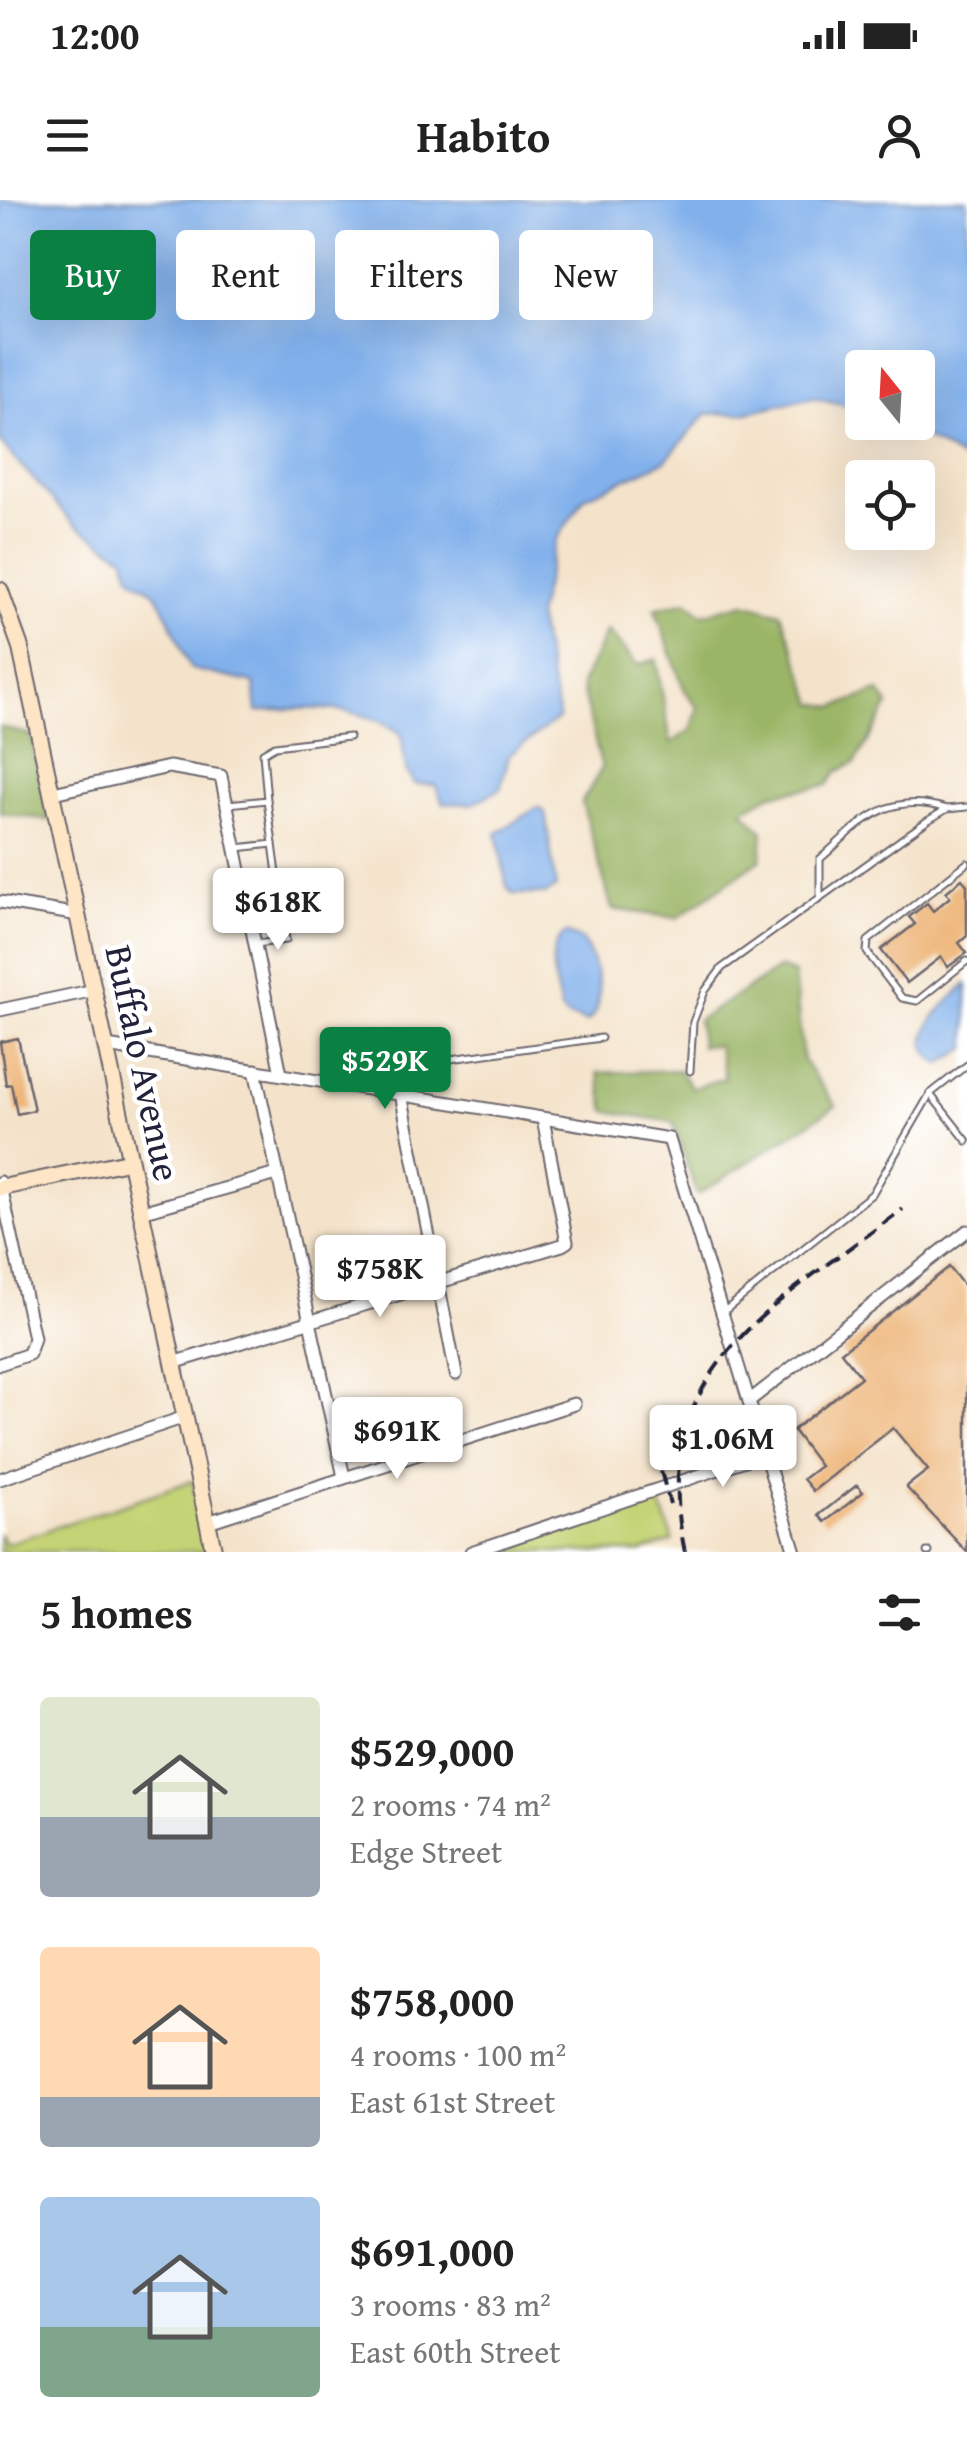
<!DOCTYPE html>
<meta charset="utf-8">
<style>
body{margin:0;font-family:"Gentium Book Plus",serif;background:#f6f6f6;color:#222;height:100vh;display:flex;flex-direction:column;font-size:38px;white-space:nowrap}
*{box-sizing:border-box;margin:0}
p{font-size:32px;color:#767676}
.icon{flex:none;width:55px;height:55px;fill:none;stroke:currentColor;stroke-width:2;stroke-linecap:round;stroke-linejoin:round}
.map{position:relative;height:1352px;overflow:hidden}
.details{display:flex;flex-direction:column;background:#fff;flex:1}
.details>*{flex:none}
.guide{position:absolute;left:30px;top:30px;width:908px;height:90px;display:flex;gap:20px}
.needle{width:65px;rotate:342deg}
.fabs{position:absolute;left:845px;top:150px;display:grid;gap:20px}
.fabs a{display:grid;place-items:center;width:90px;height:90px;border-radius:10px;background:#fff;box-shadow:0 10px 40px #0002;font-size:50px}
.price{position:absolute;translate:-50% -85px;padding:0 22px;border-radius:10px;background:#fff;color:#222;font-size:32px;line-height:65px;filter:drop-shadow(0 2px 5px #0008)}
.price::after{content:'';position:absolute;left:50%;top:60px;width:30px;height:22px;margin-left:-15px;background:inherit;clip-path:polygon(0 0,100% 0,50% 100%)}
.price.on{background:#0b8043;color:#fff}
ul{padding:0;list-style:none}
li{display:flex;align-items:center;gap:30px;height:250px;padding:0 40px}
li span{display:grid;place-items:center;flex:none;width:280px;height:200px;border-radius:10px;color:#555}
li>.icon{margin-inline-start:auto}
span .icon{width:120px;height:120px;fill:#fffc;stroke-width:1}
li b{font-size:42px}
h2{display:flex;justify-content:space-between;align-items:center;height:120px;padding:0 40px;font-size:42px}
.chip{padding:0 35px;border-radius:10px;background:#fff;box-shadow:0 10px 40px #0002;font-size:35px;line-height:90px}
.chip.on{background:#0b8043;color:#fff}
.status{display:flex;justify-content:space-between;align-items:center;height:70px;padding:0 50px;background:#fff;direction:ltr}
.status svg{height:28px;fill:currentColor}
header{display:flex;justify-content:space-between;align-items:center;height:130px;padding:0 40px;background:#fff;font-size:45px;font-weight:600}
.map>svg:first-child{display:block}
</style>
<div class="status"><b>12:00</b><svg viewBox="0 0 49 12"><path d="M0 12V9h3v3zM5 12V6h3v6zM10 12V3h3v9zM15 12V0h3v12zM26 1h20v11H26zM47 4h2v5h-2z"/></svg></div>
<header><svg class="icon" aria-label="menu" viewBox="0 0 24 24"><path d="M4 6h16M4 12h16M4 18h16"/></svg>Habito<svg class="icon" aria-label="person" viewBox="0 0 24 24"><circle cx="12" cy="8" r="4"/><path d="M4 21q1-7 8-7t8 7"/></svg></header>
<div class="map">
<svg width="967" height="1352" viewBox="0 0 967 1352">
<rect width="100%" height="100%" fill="#fff"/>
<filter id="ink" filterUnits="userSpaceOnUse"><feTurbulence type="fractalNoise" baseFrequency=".01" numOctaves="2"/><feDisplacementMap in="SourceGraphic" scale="20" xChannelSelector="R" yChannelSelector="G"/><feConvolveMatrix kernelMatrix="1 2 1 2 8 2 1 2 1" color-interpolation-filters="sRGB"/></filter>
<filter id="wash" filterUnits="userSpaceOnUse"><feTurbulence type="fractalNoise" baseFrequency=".0048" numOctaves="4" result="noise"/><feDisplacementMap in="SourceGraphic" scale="40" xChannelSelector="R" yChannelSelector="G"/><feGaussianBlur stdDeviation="2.25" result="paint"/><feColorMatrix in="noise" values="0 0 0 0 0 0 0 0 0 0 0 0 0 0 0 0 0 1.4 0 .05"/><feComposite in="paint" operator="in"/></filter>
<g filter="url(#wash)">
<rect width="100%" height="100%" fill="#f4e3ca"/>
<g fill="#c4d375" stroke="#737a58" stroke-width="2.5">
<polygon points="192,1281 207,1352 0,1352 0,1335 6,1344"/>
<polygon points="658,1296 673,1341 640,1352 488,1352"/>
</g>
<g fill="#9bb566" stroke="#5e6c50" stroke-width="2.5">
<polygon points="687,401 702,414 745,403 781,413 814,503 835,507 878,491 889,505 855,563 836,572 828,585 772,594 743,610 763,632 761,659 677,718 612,709 582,602 602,568 581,485 607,430 638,465 656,459 671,543 691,530 698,508 684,489 655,409"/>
<polygon points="0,527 31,535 49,620 0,613"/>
<polygon points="780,768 794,774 803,860 836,906 697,995 673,922 606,911 598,873 679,870 692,888 725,878 717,845 701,846 698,820"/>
</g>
<g fill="#81b0eb" stroke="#526993" stroke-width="2.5">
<path d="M 0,0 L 967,0 L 967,262 L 900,223 L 918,222 L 918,168 L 862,168 L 862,209 L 813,197 L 743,213 L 706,214 L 665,261 L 585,297 L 556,340 L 537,416 L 559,518 L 509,555 L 500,589 L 472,604 L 443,603 L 435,585 L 414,584 L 406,570 L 401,534 C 361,504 304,506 257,512 L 254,483 L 191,469 C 180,447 171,418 158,397 C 147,380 128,387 125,357 L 74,324 L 0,242 Z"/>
<polygon points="538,607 545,612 556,687 546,694 513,694 507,687 497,633"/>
<path d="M 566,733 L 582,740 C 595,761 610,804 587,822 L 566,816 L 561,810 C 556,787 543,749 566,733 Z"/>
<path d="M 967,784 L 967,848 L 940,864 C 901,841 946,802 967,784 Z"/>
</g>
<g id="blocks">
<g fill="#edb375">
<polygon points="962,679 967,685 967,736 959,743 967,753 948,767 941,757 907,783 881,750 915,724 909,717 927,703 933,711 950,697 946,692"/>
<polygon points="18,838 34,910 17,914 11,884 6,885 0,842"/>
<polygon points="949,1067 967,1090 967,1352 906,1287 928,1270 893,1228 813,1291 803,1279 820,1266 793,1230 861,1177 841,1152"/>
<polygon points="857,1285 863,1292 825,1322 819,1315"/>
</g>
</g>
</g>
<g filter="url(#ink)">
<use href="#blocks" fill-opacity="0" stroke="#6c666d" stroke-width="2.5"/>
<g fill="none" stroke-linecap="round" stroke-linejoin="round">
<g stroke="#6c666d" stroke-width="9">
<g id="lane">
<polyline points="228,604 267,600 263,553 275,546 349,537"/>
<polyline points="236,648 273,644 267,600"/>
<polyline points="967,663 868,741 867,752 902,798 917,801 967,761"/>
<path d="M 820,698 L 820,659 C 862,622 887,590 947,609"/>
<polyline points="256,744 286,740 273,644"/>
<polyline points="690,871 693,822 705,791 722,768 927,621 947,609 967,607"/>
<polyline points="401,891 405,869 422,863 601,838"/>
<polyline points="930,894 967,941"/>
<polyline points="723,1112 872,994 930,894 967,865"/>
<polyline points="927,1352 929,1352"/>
</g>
</g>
<g stroke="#6c666d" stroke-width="15">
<g id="street">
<polyline points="53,593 169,567 221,576 281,874"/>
<polyline points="0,702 79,715"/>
<polyline points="0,810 95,790"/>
<polyline points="107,846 669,939 795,1352"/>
<polyline points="255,870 344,1277"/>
<polyline points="401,894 456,1174"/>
<polyline points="0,982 34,1138 29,1154 0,1164"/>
<polyline points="141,1012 277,974"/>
<polyline points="173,1163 562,1045 567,1042 543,919"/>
<polyline points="749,1201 967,1031"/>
<polyline points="0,1279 185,1217"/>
<polyline points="208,1322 574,1204"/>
<polyline points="471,1352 766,1253"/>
</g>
</g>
<g stroke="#6c666d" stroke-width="19">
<g id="secondary">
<polyline points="0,390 20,446 214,1352"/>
<polyline points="0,988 130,961"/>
</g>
</g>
<use href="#lane" stroke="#fff" stroke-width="5"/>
<use href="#street" stroke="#fff" stroke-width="11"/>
<use href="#secondary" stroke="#fde5c5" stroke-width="15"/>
<g stroke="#22223b" stroke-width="4" stroke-dasharray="15 8" stroke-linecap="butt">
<polyline points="655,1249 670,1304"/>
<path d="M 685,1352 C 645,1168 777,1104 903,1009"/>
</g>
</g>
</g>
<g text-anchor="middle" stroke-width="9" stroke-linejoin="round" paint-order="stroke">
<g font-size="38" fill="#22223b" stroke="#fff">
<text transform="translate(143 863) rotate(78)" y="13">Buffalo Avenue</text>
</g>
</g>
</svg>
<div class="fabs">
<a><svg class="needle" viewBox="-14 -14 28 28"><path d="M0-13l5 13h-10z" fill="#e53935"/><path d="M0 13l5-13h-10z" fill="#767676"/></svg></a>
<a><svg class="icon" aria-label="locate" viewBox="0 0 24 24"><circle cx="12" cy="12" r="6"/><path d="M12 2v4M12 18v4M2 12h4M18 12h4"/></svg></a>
</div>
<b class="price" style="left:278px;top:753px">$618K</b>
<b class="price on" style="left:385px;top:912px">$529K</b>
<b class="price" style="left:380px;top:1120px">$758K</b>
<b class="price" style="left:397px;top:1282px">$691K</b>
<b class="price" style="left:723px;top:1290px">$1.06M</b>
<div class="guide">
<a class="chip on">Buy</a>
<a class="chip">Rent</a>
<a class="chip">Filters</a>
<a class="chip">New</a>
</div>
</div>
<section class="details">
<h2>5 homes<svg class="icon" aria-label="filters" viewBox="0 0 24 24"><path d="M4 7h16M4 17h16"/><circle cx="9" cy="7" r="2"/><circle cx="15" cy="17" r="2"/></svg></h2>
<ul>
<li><span style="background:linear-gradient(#dfe7d0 60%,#9aa5b1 0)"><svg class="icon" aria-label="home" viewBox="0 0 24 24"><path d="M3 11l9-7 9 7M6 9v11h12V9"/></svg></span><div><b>$529,000</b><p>2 rooms · 74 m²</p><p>Edge Street</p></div></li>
<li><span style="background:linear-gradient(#ffd9b3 75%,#9aa5b1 0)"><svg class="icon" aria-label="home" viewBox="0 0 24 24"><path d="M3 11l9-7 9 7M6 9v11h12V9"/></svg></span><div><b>$758,000</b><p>4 rooms · 100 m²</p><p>East 61st Street</p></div></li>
<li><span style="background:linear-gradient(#a9c7e8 65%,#7fa58c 0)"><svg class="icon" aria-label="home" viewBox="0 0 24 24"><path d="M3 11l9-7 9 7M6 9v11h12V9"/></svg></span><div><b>$691,000</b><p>3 rooms · 83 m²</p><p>East 60th Street</p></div></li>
</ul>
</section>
